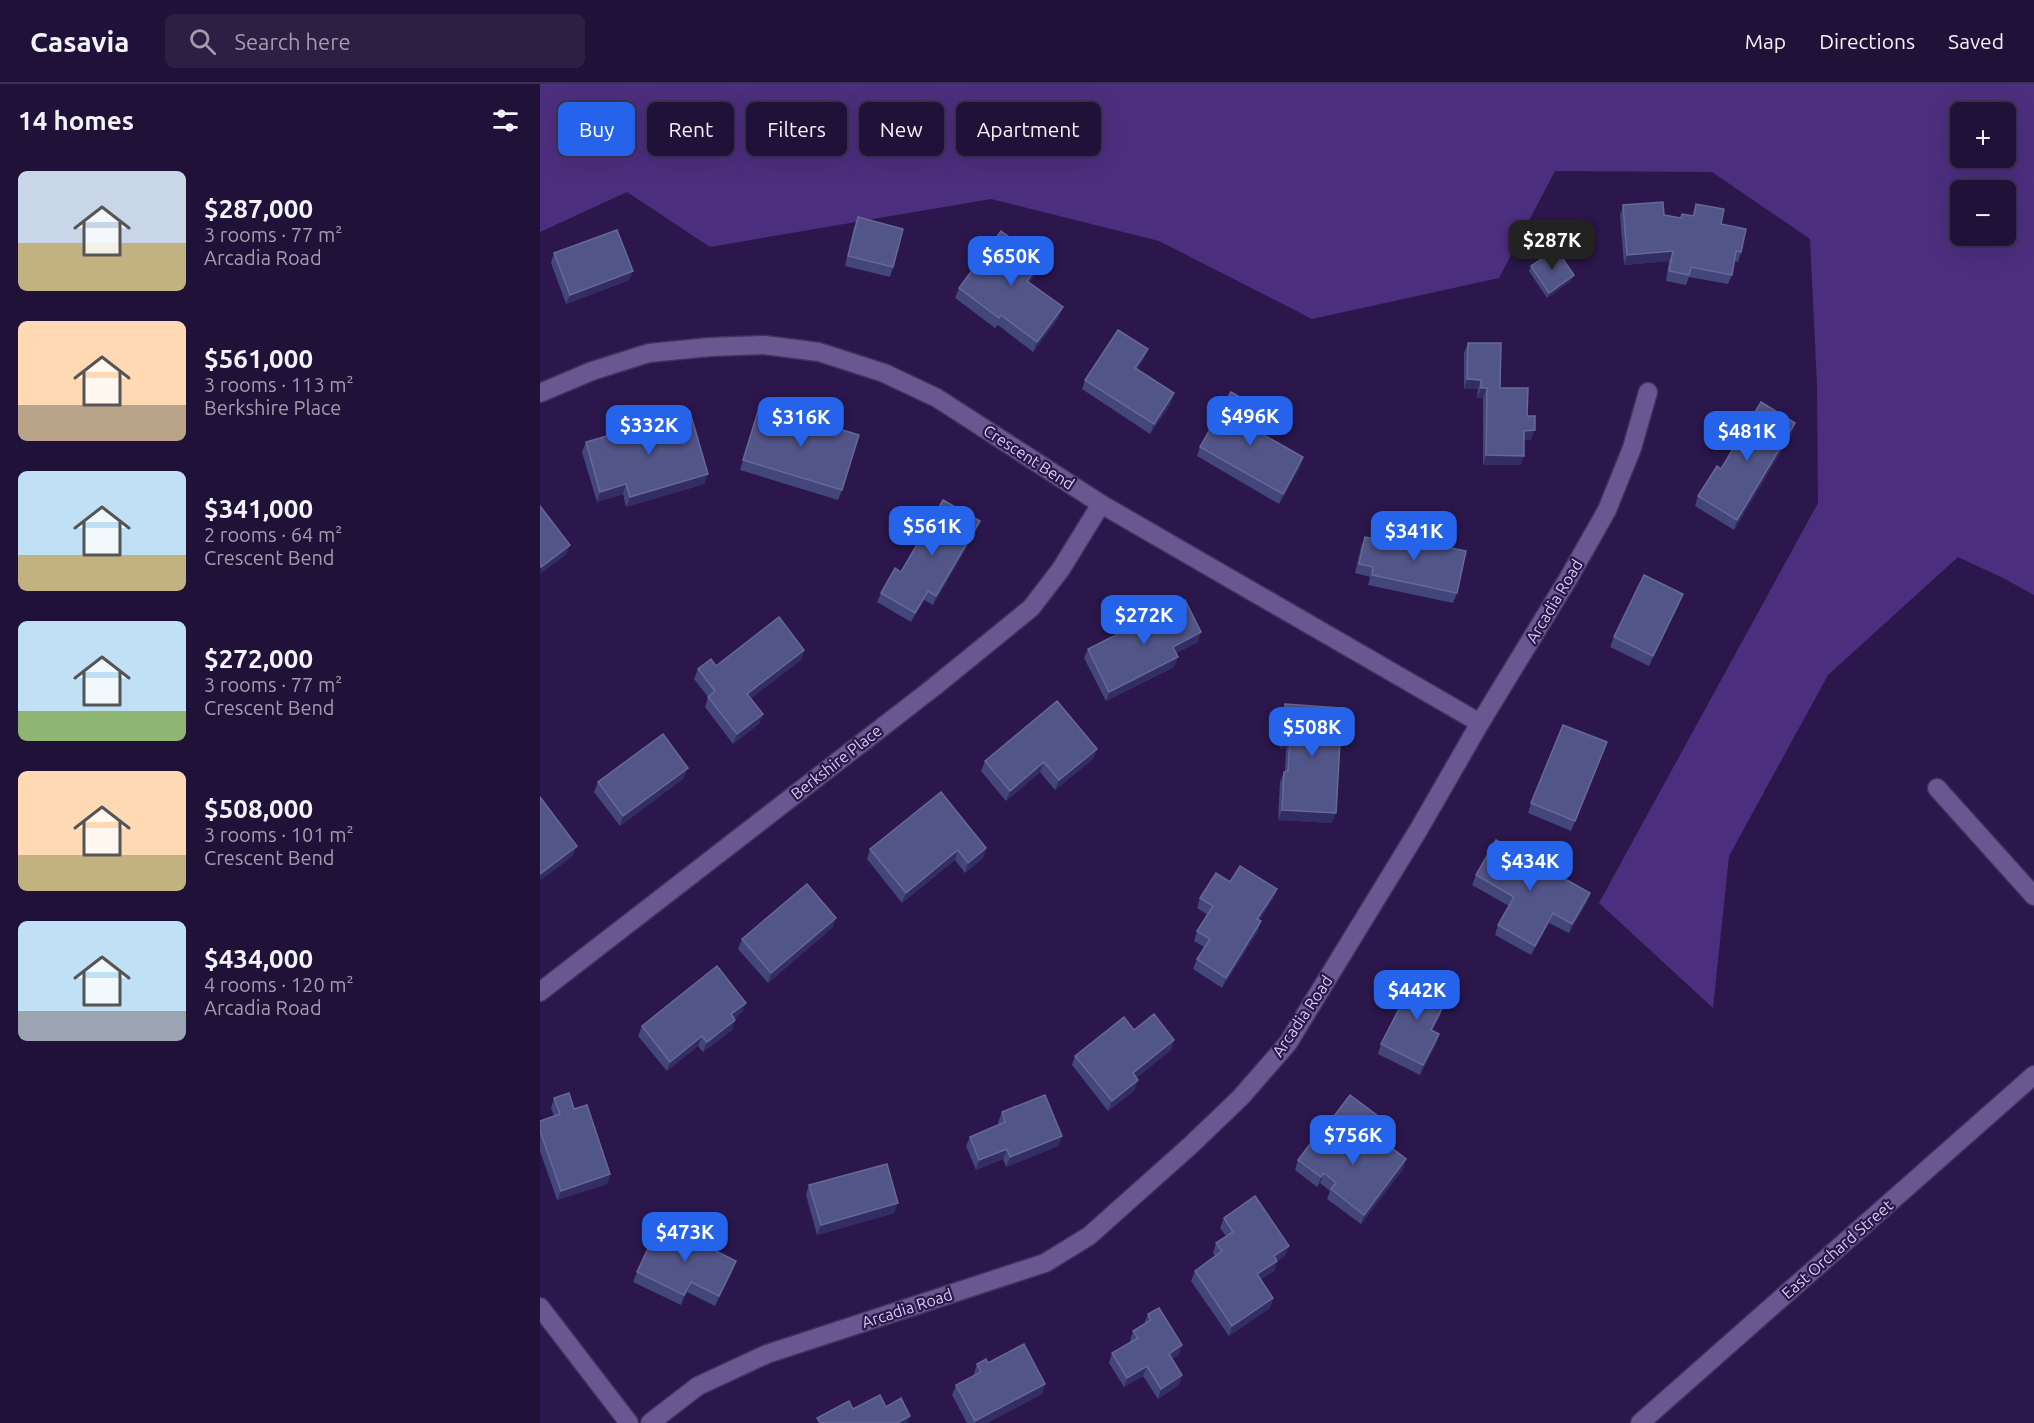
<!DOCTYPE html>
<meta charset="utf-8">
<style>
body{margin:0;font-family:Ubuntu,sans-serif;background:#2d1f43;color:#f1f3f6;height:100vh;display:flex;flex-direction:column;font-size:22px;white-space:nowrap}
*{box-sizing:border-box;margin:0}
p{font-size:20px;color:#a29dae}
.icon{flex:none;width:33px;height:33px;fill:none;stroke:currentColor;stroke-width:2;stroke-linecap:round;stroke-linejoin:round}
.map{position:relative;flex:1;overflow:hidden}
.panel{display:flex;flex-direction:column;background:#201138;width:540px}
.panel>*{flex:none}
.hud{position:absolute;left:18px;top:18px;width:570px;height:54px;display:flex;gap:12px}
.fabs{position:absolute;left:1410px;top:18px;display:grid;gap:12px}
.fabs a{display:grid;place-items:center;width:66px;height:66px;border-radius:9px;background:#201138;box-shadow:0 6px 24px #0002,0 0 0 2px #3d3153;font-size:30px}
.price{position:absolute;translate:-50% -51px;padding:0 14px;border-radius:12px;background:#2563eb;color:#fff;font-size:20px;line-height:39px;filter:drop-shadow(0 2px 3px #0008)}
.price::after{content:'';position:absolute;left:50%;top:36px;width:18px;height:14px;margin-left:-9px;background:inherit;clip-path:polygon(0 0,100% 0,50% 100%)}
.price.selected{background:#222;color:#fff}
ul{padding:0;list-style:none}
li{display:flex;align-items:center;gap:18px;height:150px;padding:0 18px}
li span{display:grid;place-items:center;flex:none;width:168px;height:120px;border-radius:9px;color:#555}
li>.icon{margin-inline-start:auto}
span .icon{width:72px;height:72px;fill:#fffc;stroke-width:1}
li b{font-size:26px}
h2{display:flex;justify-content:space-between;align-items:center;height:72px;padding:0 18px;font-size:26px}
.tag{padding:0 21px;border-radius:9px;background:#201138;box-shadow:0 6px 24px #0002,0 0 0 2px #3d3153;font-size:21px;line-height:54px}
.tag.selected{background:#2563eb;color:#fff}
header{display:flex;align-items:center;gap:36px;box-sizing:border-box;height:84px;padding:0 30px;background:#201138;border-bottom:2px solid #3d3153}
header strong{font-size:28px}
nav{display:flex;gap:33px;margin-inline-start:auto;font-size:21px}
.search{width:420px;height:54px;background:#2d1f43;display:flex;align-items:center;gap:15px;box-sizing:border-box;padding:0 21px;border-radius:9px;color:#a29dae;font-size:22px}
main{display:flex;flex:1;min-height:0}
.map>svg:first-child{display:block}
</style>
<header>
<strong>Casavia</strong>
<div class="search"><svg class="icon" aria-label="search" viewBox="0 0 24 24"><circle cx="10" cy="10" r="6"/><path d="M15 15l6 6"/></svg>Search here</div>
<nav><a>Map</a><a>Directions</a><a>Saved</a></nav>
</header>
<main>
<section class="panel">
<h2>14 homes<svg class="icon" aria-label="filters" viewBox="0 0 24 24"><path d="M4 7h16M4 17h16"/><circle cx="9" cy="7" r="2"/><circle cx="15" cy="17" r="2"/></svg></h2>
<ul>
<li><span style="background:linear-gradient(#c9d6e8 60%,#c2b280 0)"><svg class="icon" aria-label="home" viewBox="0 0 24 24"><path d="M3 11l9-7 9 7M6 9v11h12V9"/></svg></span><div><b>$287,000</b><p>3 rooms · 77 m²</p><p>Arcadia Road</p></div></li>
<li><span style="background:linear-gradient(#ffd9b3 70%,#b9a48a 0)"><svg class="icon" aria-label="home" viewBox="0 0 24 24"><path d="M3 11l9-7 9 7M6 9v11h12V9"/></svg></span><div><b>$561,000</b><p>3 rooms · 113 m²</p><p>Berkshire Place</p></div></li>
<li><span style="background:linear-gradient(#bfe0f5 70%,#c2b280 0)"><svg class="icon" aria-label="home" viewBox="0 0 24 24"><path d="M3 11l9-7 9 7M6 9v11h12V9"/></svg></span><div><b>$341,000</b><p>2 rooms · 64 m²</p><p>Crescent Bend</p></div></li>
<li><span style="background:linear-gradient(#bfe0f5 75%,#8fb573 0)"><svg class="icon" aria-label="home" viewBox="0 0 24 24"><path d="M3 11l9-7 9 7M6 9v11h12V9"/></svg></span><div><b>$272,000</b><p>3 rooms · 77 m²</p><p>Crescent Bend</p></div></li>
<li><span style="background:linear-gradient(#ffd9b3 70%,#c2b280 0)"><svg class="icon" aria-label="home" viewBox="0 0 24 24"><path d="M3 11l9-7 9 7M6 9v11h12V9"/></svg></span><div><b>$508,000</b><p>3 rooms · 101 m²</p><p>Crescent Bend</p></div></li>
<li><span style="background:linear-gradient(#bfe0f5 75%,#9aa5b1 0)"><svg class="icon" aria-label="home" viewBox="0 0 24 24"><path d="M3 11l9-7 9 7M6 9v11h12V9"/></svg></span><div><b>$434,000</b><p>4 rooms · 120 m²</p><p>Arcadia Road</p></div></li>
</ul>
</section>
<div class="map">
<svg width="1494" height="1339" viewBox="0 0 1494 1339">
<rect width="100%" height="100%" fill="#2b174b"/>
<path fill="#4c2e7e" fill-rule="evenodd" d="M 0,0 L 1494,0 L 1494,511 L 1463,494 L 1418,473 L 1288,591 L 1189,772 L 1173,924 L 1059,819 L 1278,419 L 1277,301 L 1270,155 L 1172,88 L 1015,87 L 959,194 L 772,235 L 619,157 L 451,115 L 170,163 L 87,108 L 0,148 ZM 1420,28 L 1466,28 L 1466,74 L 1420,74 ZM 1420,106 L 1466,106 L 1466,152 L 1420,152 Z"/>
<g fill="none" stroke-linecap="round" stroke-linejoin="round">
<g stroke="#43315d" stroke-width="21">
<g id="minor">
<polyline points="0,309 52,287 109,269 170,263 224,261 279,268 344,289 397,314 561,420 940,639"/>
<polyline points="1397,704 1494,812"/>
<polyline points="0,908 394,603 491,524 521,485 561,420"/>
<polyline points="0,1223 89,1339"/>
<polyline points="110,1339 158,1302 227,1270 505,1179 549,1152 651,1061 701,1013 748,959 879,745 940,639 1028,495 1067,426 1092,364 1108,308"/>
<polyline points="1100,1339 1494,991"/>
</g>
</g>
<use href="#minor" stroke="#695791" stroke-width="18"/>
</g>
<g fill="#42467b">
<polygon points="1156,120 1181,140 1201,168 1198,178 1194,177 1192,191 1188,200 1149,193 1146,201 1126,197 1129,177 1084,181 1080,131 1083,121 1140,134 1152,132"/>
<polygon points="318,133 353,183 350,193 305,182 314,143"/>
<polygon points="14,169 93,187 89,196 26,220 11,179"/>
<polygon points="991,182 1032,196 1007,214 989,187"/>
<polygon points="498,187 489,199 519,233 493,268 458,241 455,244 415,214 419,204"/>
<polygon points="928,259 960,304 987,332 991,356 984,356 984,372 980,381 943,381 943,314 937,314 938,305 924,305 924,269"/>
<polygon points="608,265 604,275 597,285 631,319 610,350 542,305 545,296"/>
<polygon points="712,320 708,330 703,339 760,383 739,420 657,372 660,363"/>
<polygon points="220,321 302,406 298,416 200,386"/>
<polygon points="1252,349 1194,446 1155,422 1158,412 1181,385"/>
<polygon points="46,358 168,390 164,400 86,423 83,410 57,418 42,368"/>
<polygon points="436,447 393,521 384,516 371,538 337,518 341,509 361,488"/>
<polygon points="842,449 917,509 913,519 828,501 830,493 815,489 821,463 825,453 840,456"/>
<polygon points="1143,510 1139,520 1109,582 1070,563 1074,553"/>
<polygon points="658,558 636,569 634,583 566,617 544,574 548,565"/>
<polygon points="264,566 261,576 211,614 223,630 219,640 193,660 165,623 168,613 154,595 158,585"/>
<polygon points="745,620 792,739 738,736 740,698 744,688 745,688 746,665 740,665 741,630"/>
<polygon points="557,665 553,675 515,706 500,688 466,717 441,687 445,677"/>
<polygon points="1063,668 1031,747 988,729 991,719"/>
<polygon points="144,694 80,742 54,708 58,698"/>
<polygon points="446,764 443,774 425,789 415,776 362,819 327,775 330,765"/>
<polygon points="936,791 1050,809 1046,819 1029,849 1009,839 991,871 955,851 958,841 969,822 932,801"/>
<polygon points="690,798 737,805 733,815 719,836 718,847 682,904 653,885 657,875 664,863 654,857 657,847 668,831 657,824 660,814"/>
<polygon points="296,834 292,844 228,899 198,865 202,855"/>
<polygon points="910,909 906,919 892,946 899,950 896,960 880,991 838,970 841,960"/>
<polygon points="202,928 194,935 192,946 163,968 158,962 127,987 98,952 102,942"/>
<polygon points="594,946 634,956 631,966 596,994 595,1006 568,1027 532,981 535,972"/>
<polygon points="14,1014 34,1025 70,1090 67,1100 17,1116 0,1067 0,1037 14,1032 11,1024"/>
<polygon points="462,1028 522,1052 518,1062 466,1083 463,1075 436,1086 426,1062 430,1053 459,1041 458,1038"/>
<polygon points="791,1036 836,1037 817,1061 789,1040"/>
<polygon points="807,1063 815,1069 863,1085 821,1140 787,1115 790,1107 780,1099 777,1103 755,1086 758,1076"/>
<polygon points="269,1101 354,1129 277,1151 266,1111"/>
<polygon points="684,1134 745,1172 737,1177 734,1187 721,1195 733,1214 730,1224 689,1252 651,1197 655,1187 675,1172 673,1169 676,1159 686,1152 680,1144"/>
<polygon points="196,1177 193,1186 175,1222 147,1208 141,1221 93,1198 97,1188"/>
<polygon points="608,1230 639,1271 632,1275 642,1291 639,1301 618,1315 603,1292 584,1303 569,1279 572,1269 591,1258 590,1257 593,1247 604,1240"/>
<polygon points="448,1279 505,1300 502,1310 447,1339 427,1339 412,1311 416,1301 434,1292 434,1290 437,1280"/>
</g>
<g fill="#322d62">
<polygon points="1133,167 1129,177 1084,181 1087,171"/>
<polygon points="502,177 498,187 483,207 487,197"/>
<polygon points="93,187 89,196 26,220 30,211"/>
<polygon points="1034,191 1032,196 1007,214 1009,209"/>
<polygon points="523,223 519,233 493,268 497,258"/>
<polygon points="608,265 604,275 592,294 595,284"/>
<polygon points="927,295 941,296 938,305 924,305"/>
<polygon points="941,304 947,304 943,314 937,314"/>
<polygon points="634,309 631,319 610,350 614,340"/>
<polygon points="712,320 708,330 698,348 701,338"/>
<polygon points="1255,339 1252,349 1194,446 1197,436"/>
<polygon points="995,346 991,356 981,356 984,347"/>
<polygon points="946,371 984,372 980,381 943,381"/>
<polygon points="763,373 760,383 739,420 743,410"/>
<polygon points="168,390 164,400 86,423 90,413"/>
<polygon points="86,400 83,410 57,418 60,408"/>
<polygon points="440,437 436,447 393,521 396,512"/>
<polygon points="30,461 26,471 0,490 1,483"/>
<polygon points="388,507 384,516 371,538 375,529"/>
<polygon points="1143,510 1139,520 1109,582 1113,572"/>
<polygon points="661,548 658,558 629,572 633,563"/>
<polygon points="264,566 261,576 204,620 207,610"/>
<polygon points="638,573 634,583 566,617 569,608"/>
<polygon points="223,630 219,640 193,660 197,650"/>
<polygon points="743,655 750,655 746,665 740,665"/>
<polygon points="557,665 553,675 515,706 519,696"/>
<polygon points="504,678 500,688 466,717 470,707"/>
<polygon points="148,684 144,694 80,742 83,732"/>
<polygon points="742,726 796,729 792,739 738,736"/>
<polygon points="37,762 33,772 0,797 0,790"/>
<polygon points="446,764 443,774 425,789 428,779"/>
<polygon points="418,766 415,776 362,819 366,809"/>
<polygon points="737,805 733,815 714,845 717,835"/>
<polygon points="1050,809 1046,819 1029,849 1032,840"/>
<polygon points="1013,829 1009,839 991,871 995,862"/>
<polygon points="296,834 292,844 228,899 231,889"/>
<polygon points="721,837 718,847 682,904 686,894"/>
<polygon points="910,909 906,919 887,955 891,946"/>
<polygon points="206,919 202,928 187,940 191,930"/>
<polygon points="195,936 192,946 163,968 167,958"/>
<polygon points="899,950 896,960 880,991 883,981"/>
<polygon points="162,952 158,962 127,987 130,978"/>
<polygon points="634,956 631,966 589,999 593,989"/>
<polygon points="598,996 595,1006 568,1027 572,1017"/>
<polygon points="838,1032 836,1037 817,1061 819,1057"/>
<polygon points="522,1052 518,1062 466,1083 470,1073"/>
<polygon points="467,1065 463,1075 436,1086 439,1076"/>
<polygon points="866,1075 863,1085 821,1140 824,1131"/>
<polygon points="784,1089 780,1099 777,1103 781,1093"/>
<polygon points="70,1090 67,1100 17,1116 21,1107"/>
<polygon points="358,1119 354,1129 277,1151 281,1141"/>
<polygon points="749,1162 745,1172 737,1177 734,1187 714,1200 717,1190 734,1172"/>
<polygon points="196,1177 193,1186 175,1222 179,1212"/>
<polygon points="151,1198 147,1208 141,1221 144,1211"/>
<polygon points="733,1214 730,1224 689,1252 692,1242"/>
<polygon points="642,1261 639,1271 625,1280 629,1270"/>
<polygon points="607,1282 603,1292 584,1303 587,1294"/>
<polygon points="642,1291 639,1301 618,1315 621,1305"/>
<polygon points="505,1300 502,1310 447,1339 435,1339 435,1337"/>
<polygon points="370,1332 367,1339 357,1339"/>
</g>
<g fill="#525587" stroke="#676898" stroke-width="1.5">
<polygon points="1123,118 1124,131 1141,134 1142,130 1154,132 1156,120 1184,125 1181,140 1206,145 1201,168 1196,167 1192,191 1151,183 1149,191 1129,187 1133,167 1087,171 1083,121"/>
<polygon points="318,133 363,145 353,183 308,172"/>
<polygon points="77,146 93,187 30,211 14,169"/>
<polygon points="461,147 502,177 487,197 523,223 497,258 461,231 459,234 419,204"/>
<polygon points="1016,165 1034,191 1009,209 991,182"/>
<polygon points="578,246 608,265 595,284 634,309 614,340 545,296"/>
<polygon points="928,259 961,259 960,304 988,304 987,332 995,332 995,346 984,347 984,372 946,371 947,304 941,304 941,296 927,295"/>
<polygon points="691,308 712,320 701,338 763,373 743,410 660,363"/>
<polygon points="1221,318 1255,339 1197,436 1158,412 1177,382 1181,385"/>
<polygon points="220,321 319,351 302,406 203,376"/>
<polygon points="150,328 168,390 90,413 86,400 60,408 46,358"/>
<polygon points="403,416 440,437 396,512 388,507 375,529 341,509 355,484 361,488"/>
<polygon points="0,422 30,461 1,483 0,481"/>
<polygon points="842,449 926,467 917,509 832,491 833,483 819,480 825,453 841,456"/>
<polygon points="1104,491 1143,510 1113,572 1074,553"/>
<polygon points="645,516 661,548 633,563 638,573 569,608 548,565"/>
<polygon points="239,533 264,566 207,610 223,630 197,650 168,613 175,607 158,585 171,575 176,582"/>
<polygon points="517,617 557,665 519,696 504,678 470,707 445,677"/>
<polygon points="745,620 802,624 796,729 742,726 744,688 748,687 750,655 743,655"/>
<polygon points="1023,641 1067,658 1035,737 991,719"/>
<polygon points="123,650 148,684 83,732 58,698"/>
<polygon points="401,708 446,764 428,779 418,766 366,809 330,765"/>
<polygon points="0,713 37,762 0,790"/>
<polygon points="956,756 1050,809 1032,840 1013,829 995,862 958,841 974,813 936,791"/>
<polygon points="700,782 737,805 717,835 721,837 686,894 657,875 670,855 657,847 673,822 660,814 676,789 690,798"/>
<polygon points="267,800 296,834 231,889 202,855"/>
<polygon points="177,882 206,919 191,930 195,936 167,958 162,952 130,978 102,942"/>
<polygon points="876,892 910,909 891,946 899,950 883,981 841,960"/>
<polygon points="614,930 634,956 593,989 598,996 572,1017 535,972 584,933 594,946"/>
<polygon points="29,1009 34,1025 47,1021 70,1090 21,1107 0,1047 0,1037 20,1030 14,1014"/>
<polygon points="505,1011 522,1052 470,1073 467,1065 439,1076 430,1053 465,1038 462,1028"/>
<polygon points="810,1011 838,1032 819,1057 791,1036"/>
<polygon points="785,1040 808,1058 806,1062 815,1069 831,1048 866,1075 824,1131 791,1105 796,1099 784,1089 781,1093 758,1076"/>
<polygon points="347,1080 358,1119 281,1141 269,1101"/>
<polygon points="715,1112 749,1162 734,1172 737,1177 717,1190 733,1214 692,1242 655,1187 682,1167 676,1159 693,1148 684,1134"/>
<polygon points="120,1139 196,1177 179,1212 151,1198 144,1211 97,1188"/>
<polygon points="619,1224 642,1261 629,1270 642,1291 621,1305 607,1282 587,1294 572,1269 598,1254 593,1247 611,1236 608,1230"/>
<polygon points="484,1260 505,1300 435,1337 416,1301 441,1288 437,1280 446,1275 448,1279"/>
<polygon points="340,1311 346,1323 361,1314 370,1332 357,1339 280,1339 277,1334 309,1317 313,1325"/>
</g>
<g text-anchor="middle" stroke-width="4.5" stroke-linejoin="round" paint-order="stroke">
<g font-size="16" fill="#d6ceef" stroke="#2b174b">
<text transform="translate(489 373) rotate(33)" y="6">Crescent Bend</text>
<text transform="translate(1014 517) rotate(-59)" y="6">Arcadia Road</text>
<text transform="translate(296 678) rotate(-38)" y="6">Berkshire Place</text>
<text transform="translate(762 932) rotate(-56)" y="6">Arcadia Road</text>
<text transform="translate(1297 1165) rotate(-41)" y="6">East Orchard Street</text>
<text transform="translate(367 1224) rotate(-18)" y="6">Arcadia Road</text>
</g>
</g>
</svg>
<div class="fabs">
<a>+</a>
<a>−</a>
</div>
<b class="price selected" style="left:1012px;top:187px">$287K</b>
<b class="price" style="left:471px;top:203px">$650K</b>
<b class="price" style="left:710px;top:363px">$496K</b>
<b class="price" style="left:261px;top:364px">$316K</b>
<b class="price" style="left:109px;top:372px">$332K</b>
<b class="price" style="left:1207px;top:378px">$481K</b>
<b class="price" style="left:392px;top:473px">$561K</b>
<b class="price" style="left:874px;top:478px">$341K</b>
<b class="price" style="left:604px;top:562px">$272K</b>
<b class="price" style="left:772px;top:674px">$508K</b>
<b class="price" style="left:990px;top:808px">$434K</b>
<b class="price" style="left:877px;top:937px">$442K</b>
<b class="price" style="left:813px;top:1082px">$756K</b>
<b class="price" style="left:145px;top:1179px">$473K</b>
<div class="hud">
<a class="tag selected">Buy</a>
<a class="tag">Rent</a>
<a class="tag">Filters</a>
<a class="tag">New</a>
<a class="tag">Apartment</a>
</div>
</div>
</main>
